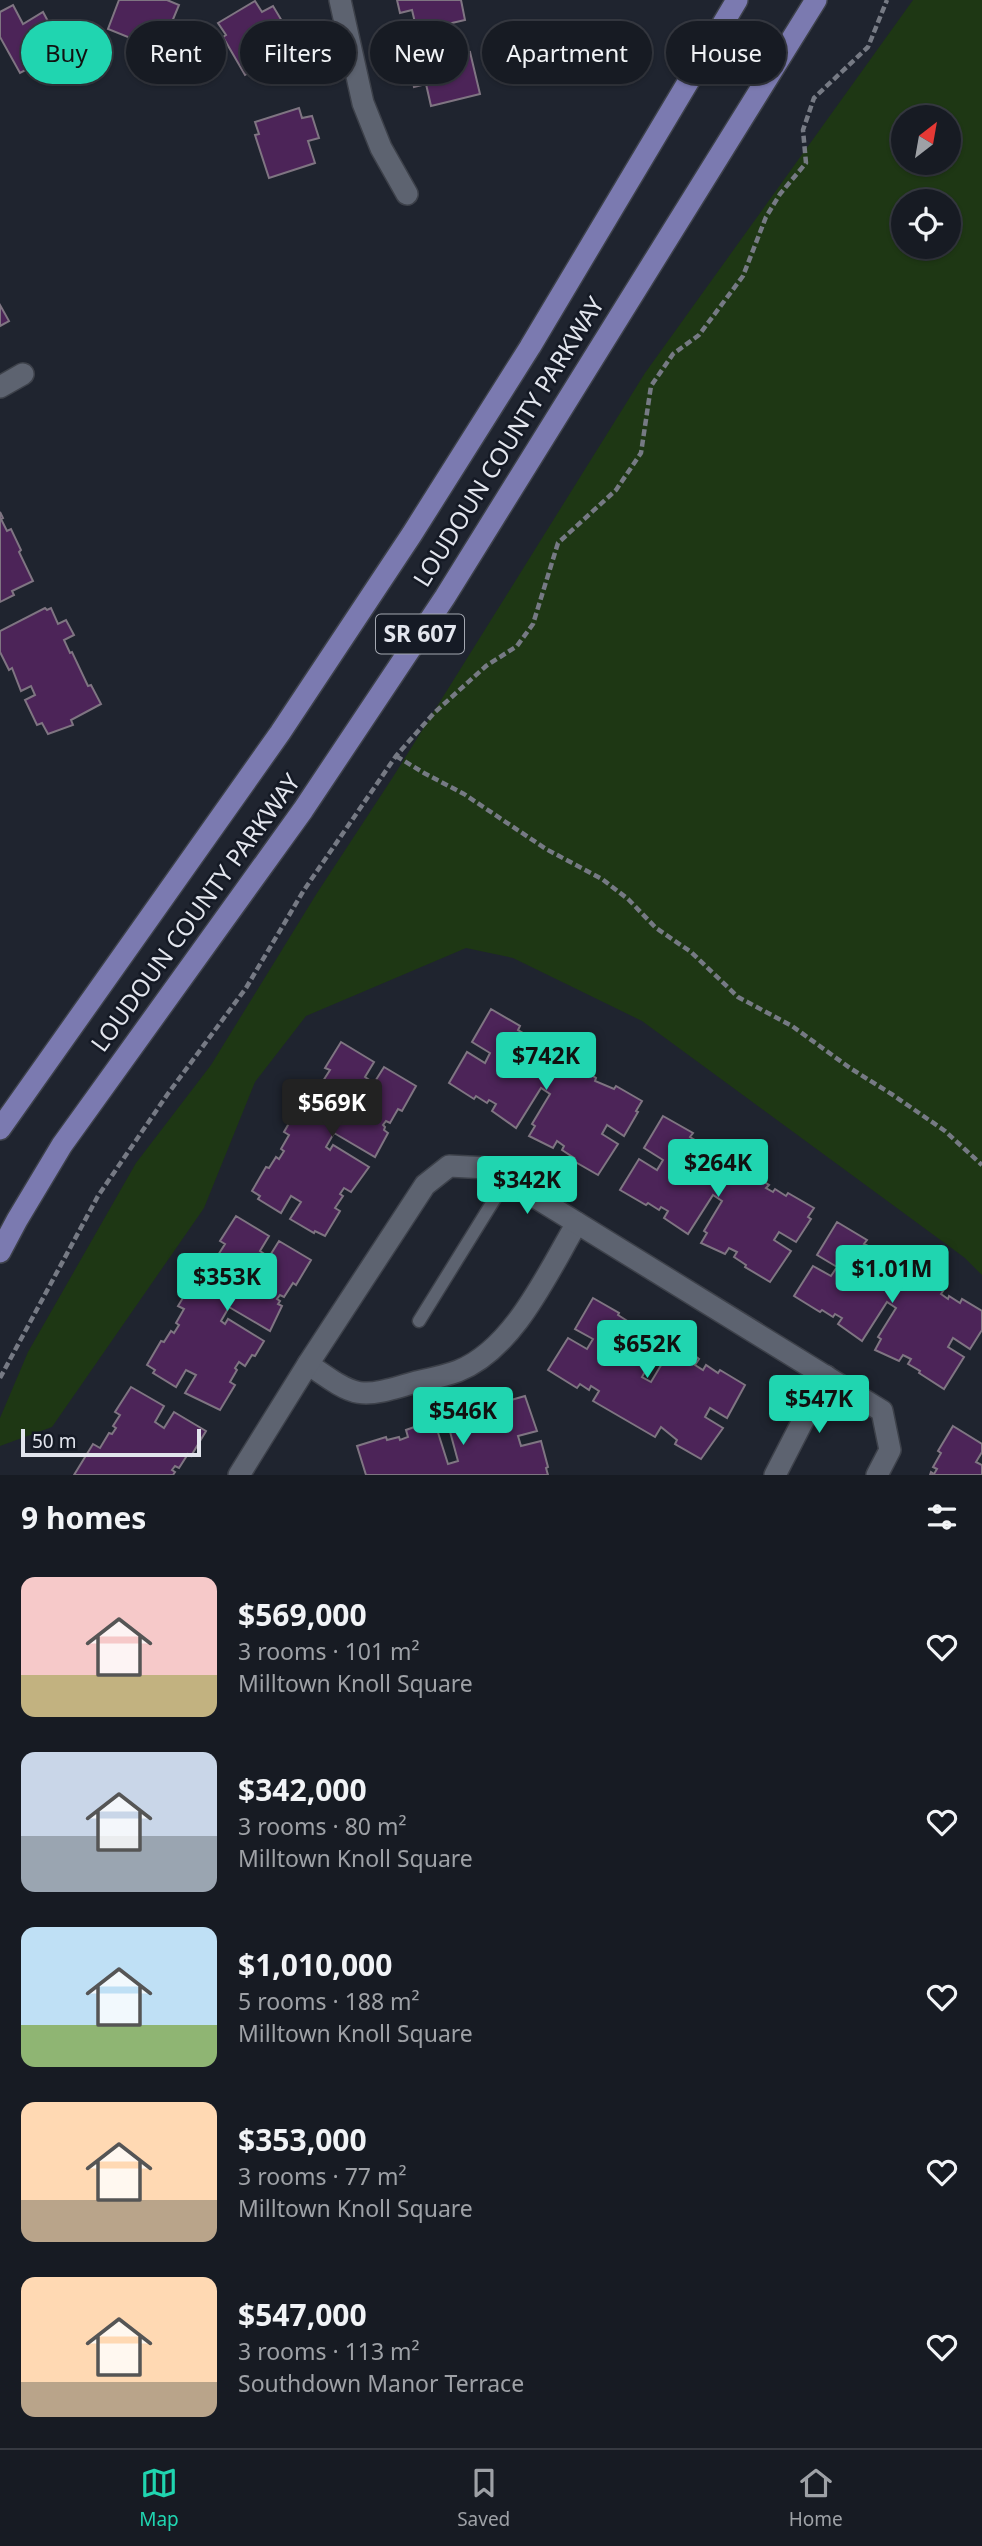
<!DOCTYPE html>
<meta charset="utf-8">
<style>
body{margin:0;font-family:"Noto Sans",sans-serif;background:#20242b;color:#f1f3f6;height:100vh;display:flex;flex-direction:column;font-size:26px;white-space:nowrap}
*{box-sizing:border-box;margin:0}
p{font-size:23px;color:#9ea1a6}
.icon{flex:none;width:38px;height:38px;fill:none;stroke:currentColor;stroke-width:2;stroke-linecap:round;stroke-linejoin:round}
.map{position:relative;height:1475px;overflow:hidden}
.panel{display:flex;flex-direction:column;background:#171b23;flex:1}
.panel>*{flex:none}
.guide{position:absolute;left:21px;top:21px;width:942px;height:63px;display:flex;gap:14px}
.needle{width:46px;rotate:31deg}
.controls{position:absolute;left:891px;top:105px;display:grid;gap:14px}
.controls a{display:grid;place-items:center;width:70px;height:70px;border-radius:50%;background:#171b23;box-shadow:0 2px 5px #0004,0 0 0 2px #363941;font-size:35px}
.scale{position:absolute;left:21px;bottom:18px;width:180px;box-sizing:border-box;padding-left:7px;border:4px solid #e2e5ed;border-top:0;font-size:19px;line-height:24px;white-space:nowrap;color:#e2e5ed;-webkit-text-stroke:5px #151a25;paint-order:stroke}
.price{position:absolute;translate:-50% -60px;padding:0 16px;border-radius:7px;background:#20d5b0;color:#111;font-size:23px;line-height:46px;filter:drop-shadow(0 2px 4px #0008)}
.price::after{content:'';position:absolute;left:50%;top:42px;width:21px;height:16px;margin-left:-10px;background:inherit;clip-path:polygon(0 0,100% 0,50% 100%)}
.price.current{background:#222;color:#fff}
ul{padding:0;list-style:none}
li{display:flex;align-items:center;gap:21px;height:175px;padding:0 21px}
li span{display:grid;place-items:center;flex:none;width:196px;height:140px;border-radius:14px;color:#555}
li>.icon{margin-inline-start:auto}
span .icon{width:84px;height:84px;fill:#fffc;stroke-width:1}
li b{font-size:30px}
h2{display:flex;justify-content:space-between;align-items:center;height:84px;padding:0 21px;font-size:30px}
.tag{padding:0 24px;border-radius:32px;background:#171b23;box-shadow:0 2px 5px #0004,0 0 0 2px #363941;font-size:24px;line-height:63px}
.tag.current{background:#20d5b0;color:#111}
.dock{display:flex;justify-content:space-around;align-items:center;height:98px;border-top:2px solid #363941;background:#171b23;font-size:19px;color:#9ea1a6}
.dock a{display:grid;justify-items:center;gap:4px}
.dock .current{color:#20d5b0}
.map>svg:first-child{display:block}
</style>
<div class="map">
<svg width="982" height="1475" viewBox="0 0 982 1475">
<rect width="100%" height="100%" fill="#1f242f"/>
<path fill="#1e3714" fill-rule="evenodd" d="M 913,0 L 982,0 L 982,1275 L 965,1258 L 642,1021 L 513,958 L 466,948 L 306,1016 L 255,1082 L 204,1208 L 52,1427 L 0,1446 L 0,1418 L 28,1352 L 136,1163 L 211,1065 L 317,893 L 393,777 L 645,373 ZM 903,117 L 948,117 L 948,163 L 903,163 ZM 903,201 L 948,201 L 948,247 L 903,247 Z"/>
<g fill="#4c2458" stroke="#7f7582" stroke-width="2">
<polygon points="119,0 167,0 179,5 164,41 154,37 150,46 108,29"/>
<polygon points="397,0 461,0 465,20 417,31 412,10 400,13"/>
<polygon points="255,1 262,12 273,6 285,26 277,30 279,33 275,36 285,52 245,75 223,37 226,35 218,23"/>
<polygon points="13,5 23,24 43,12 64,51 57,55 61,64 43,74 37,64 20,73 0,37 0,12"/>
<polygon points="462,39 465,53 470,52 480,94 431,106 426,84 414,87 409,64 418,62 415,50"/>
<polygon points="299,108 302,118 312,116 319,138 308,141 315,163 269,178 255,135 259,134 255,122"/>
<polygon points="0,305 9,321 0,326"/>
<polygon points="0,512 3,518 1,519 7,531 11,529 21,550 19,552 33,581 12,591 14,595 0,602"/>
<polygon points="45,608 47,610 51,608 58,624 66,620 74,635 64,640 70,653 72,652 88,686 91,685 101,704 71,720 73,725 48,734 42,723 37,725 25,700 35,695 31,686 21,691 12,668 9,670 0,652 0,631"/>
<polygon points="491,1009 520,1026 518,1030 528,1036 525,1039 534,1044 536,1040 550,1049 554,1043 586,1063 582,1069 596,1078 595,1081 614,1089 616,1086 642,1101 636,1111 638,1112 624,1136 607,1125 602,1134 618,1144 598,1175 572,1160 574,1158 562,1150 564,1146 557,1141 553,1148 529,1136 535,1126 532,1124 550,1094 541,1088 516,1128 492,1111 496,1104 489,1100 487,1103 476,1096 474,1099 449,1083 467,1052 485,1063 490,1053 472,1042"/>
<polygon points="341,1042 374,1062 365,1077 374,1083 384,1067 416,1086 402,1111 398,1109 390,1123 386,1121 383,1125 385,1127 384,1130 388,1133 375,1157 334,1133 326,1147 330,1150 333,1145 369,1167 351,1192 344,1188 340,1194 343,1196 335,1208 340,1211 325,1236 315,1231 314,1233 290,1219 301,1202 291,1196 281,1213 258,1199 260,1196 252,1191 266,1167 269,1168 276,1157 279,1159 284,1151 281,1149 289,1135 284,1132 303,1099 310,1103 319,1088 322,1089 326,1083 323,1081 330,1070 325,1068"/>
<polygon points="663,1116 693,1133 690,1137 700,1143 698,1146 706,1150 708,1147 722,1156 726,1150 758,1169 755,1176 769,1185 766,1188 773,1192 775,1189 786,1196 788,1193 814,1208 808,1217 811,1219 796,1242 779,1232 774,1240 791,1251 770,1282 745,1267 746,1265 734,1257 737,1252 729,1248 725,1254 701,1243 707,1233 704,1231 722,1201 713,1195 688,1234 664,1218 668,1211 661,1207 659,1210 648,1203 646,1205 620,1190 639,1159 657,1170 663,1160 644,1148"/>
<polygon points="236,1216 269,1236 260,1251 269,1257 279,1241 311,1260 296,1285 293,1283 284,1297 280,1295 277,1299 280,1301 278,1304 282,1306 270,1331 229,1307 221,1321 225,1324 228,1319 264,1341 255,1356 252,1355 245,1366 239,1362 235,1368 237,1370 230,1382 235,1385 220,1410 185,1393 196,1375 186,1370 176,1387 153,1373 155,1370 147,1365 161,1341 164,1342 171,1331 174,1333 179,1325 176,1323 184,1309 178,1306 198,1273 205,1277 214,1262 216,1263 220,1257 218,1255 225,1244 220,1241"/>
<polygon points="837,1222 867,1240 864,1244 874,1249 872,1252 880,1257 882,1254 896,1262 900,1257 933,1276 929,1283 943,1291 941,1294 948,1299 949,1296 960,1303 962,1299 982,1311 982,1330 970,1349 953,1338 948,1347 964,1357 944,1389 919,1373 920,1371 908,1364 911,1359 903,1355 899,1361 875,1350 881,1339 878,1337 896,1308 887,1302 862,1341 838,1324 842,1318 835,1314 833,1317 822,1310 820,1312 794,1296 813,1266 831,1276 837,1267 817,1255"/>
<polygon points="593,1298 619,1313 618,1315 629,1322 627,1325 634,1329 638,1323 664,1336 642,1377 651,1382 669,1352 672,1353 678,1343 699,1359 695,1365 703,1370 706,1365 718,1373 720,1370 745,1385 727,1418 710,1408 705,1417 723,1428 701,1459 675,1444 677,1440 661,1427 655,1437 593,1401 599,1391 591,1386 589,1390 580,1384 577,1388 548,1370 568,1338 587,1349 593,1339 575,1329"/>
<polygon points="131,1387 164,1406 155,1422 164,1428 174,1412 206,1431 191,1456 188,1454 179,1468 175,1466 172,1470 175,1472 173,1475 74,1475 93,1444 100,1448 109,1433 112,1434 116,1428 113,1426 120,1415 115,1412"/>
<polygon points="525,1396 537,1431 518,1436 521,1446 541,1441 548,1467 546,1468 548,1475 366,1475 357,1446 386,1437 387,1440 399,1437 400,1440 408,1437 406,1430 434,1420 448,1464 458,1461 449,1428 452,1427 448,1415 474,1410 477,1418 485,1415 484,1410 497,1406 497,1404"/>
<polygon points="953,1426 982,1444 982,1452 976,1462 982,1465 982,1475 930,1475 931,1472 934,1474 937,1469 933,1467 941,1453 938,1451"/>
</g>
<g fill="none" stroke-linecap="round" stroke-linejoin="round">
<g stroke="#3d414a" stroke-width="15">
<polyline id="lane" points="419,1321 507,1179"/>
</g>
<g stroke="#3d414a" stroke-width="24">
<g id="street">
<polyline points="340,0 363,103 381,148 407,194"/>
<polyline points="0,387 23,374"/>
<path d="M 308,1364 C 358,1399 358,1399 416,1382 C 430,1379 445,1376 458,1371 C 514,1349 548,1272 577,1223"/>
<polyline points="239,1475 308,1364 425,1185 449,1166 488,1168 882,1411 890,1450 877,1475"/>
<polyline points="775,1475 826,1376"/>
</g>
</g>
<g stroke="#3d414a" stroke-width="24">
<g id="primary">
<polyline points="0,1129 280,733 412,534 530,347 737,0"/>
<polyline points="0,1252 17,1220 62,1145 303,810 445,597 816,0"/>
</g>
</g>
<g stroke="#767a84" stroke-width="4.5" stroke-dasharray="7 3.5" stroke-linecap="butt">
<polyline points="396,756 424,773 464,794 546,849 602,879 628,899 656,928 691,952 738,997 792,1026 850,1068 893,1095 945,1131 982,1165"/>
<polyline points="0,1378 98,1196 167,1095 246,988 304,890 396,756 434,713 486,666 517,646 533,624 558,543 616,490 641,453 651,386 673,354 699,335 743,276 766,217 780,194 806,163 803,130 814,98 868,47 887,0"/>
</g>
<use href="#lane" stroke="#5d6370" stroke-width="12"/>
<use href="#street" stroke="#5d6370" stroke-width="21"/>
<use href="#primary" stroke="#7b7ab0" stroke-width="21"/>
</g>
<g text-anchor="middle" stroke-width="5" stroke-linejoin="round" paint-order="stroke">
<rect fill="#151a25" stroke="#a4a8b1" stroke-width="2" x="376" y="614.5" width="88" height="39" rx="5"/>
<g font-size="23" font-weight="bold" fill="#e2e5ed">
<text x="420" y="642">SR 607</text>
</g>
<g font-size="24" fill="#e2e5ed" stroke="#151a25">
<text transform="translate(509 442) rotate(-58)" y="8">LOUDOUN COUNTY PARKWAY</text>
<text transform="translate(196 913) rotate(-54)" y="8">LOUDOUN COUNTY PARKWAY</text>
</g>
</g>
</svg>
<div class="controls">
<a><svg class="needle" viewBox="-14 -14 28 28"><path d="M0-13l5 13h-10z" fill="#e53935"/><path d="M0 13l5-13h-10z" fill="#9ea1a6"/></svg></a>
<a><svg class="icon" aria-label="locate" viewBox="0 0 24 24"><circle cx="12" cy="12" r="6"/><path d="M12 2v4M12 18v4M2 12h4M18 12h4"/></svg></a>
</div>
<div class="scale">50 m</div>
<b class="price" style="left:546px;top:1092px">$742K</b>
<b class="price current" style="left:332px;top:1139px">$569K</b>
<b class="price" style="left:718px;top:1199px">$264K</b>
<b class="price" style="left:527px;top:1216px">$342K</b>
<b class="price" style="left:892px;top:1305px">$1.01M</b>
<b class="price" style="left:227px;top:1313px">$353K</b>
<b class="price" style="left:647px;top:1380px">$652K</b>
<b class="price" style="left:819px;top:1435px">$547K</b>
<b class="price" style="left:463px;top:1447px">$546K</b>
<div class="guide">
<a class="tag current">Buy</a>
<a class="tag">Rent</a>
<a class="tag">Filters</a>
<a class="tag">New</a>
<a class="tag">Apartment</a>
<a class="tag">House</a>
</div>
</div>
<section class="panel">
<h2>9 homes<svg class="icon" aria-label="filters" viewBox="0 0 24 24"><path d="M4 7h16M4 17h16"/><circle cx="9" cy="7" r="2"/><circle cx="15" cy="17" r="2"/></svg></h2>
<ul>
<li><span style="background:linear-gradient(#f6c9c9 70%,#c2b280 0)"><svg class="icon" aria-label="home" viewBox="0 0 24 24"><path d="M3 11l9-7 9 7M6 9v11h12V9"/></svg></span><div><b>$569,000</b><p>3 rooms · 101 m²</p><p>Milltown Knoll Square</p></div><svg class="icon" aria-label="heart" viewBox="0 0 24 24"><path d="M12 20l-8-8c-3-5 5-10 8-4 3-6 11-1 8 4z"/></svg></li>
<li><span style="background:linear-gradient(#c9d6e8 60%,#9aa5b1 0)"><svg class="icon" aria-label="home" viewBox="0 0 24 24"><path d="M3 11l9-7 9 7M6 9v11h12V9"/></svg></span><div><b>$342,000</b><p>3 rooms · 80 m²</p><p>Milltown Knoll Square</p></div><svg class="icon" aria-label="heart" viewBox="0 0 24 24"><path d="M12 20l-8-8c-3-5 5-10 8-4 3-6 11-1 8 4z"/></svg></li>
<li><span style="background:linear-gradient(#bfe0f5 70%,#8fb573 0)"><svg class="icon" aria-label="home" viewBox="0 0 24 24"><path d="M3 11l9-7 9 7M6 9v11h12V9"/></svg></span><div><b>$1,010,000</b><p>5 rooms · 188 m²</p><p>Milltown Knoll Square</p></div><svg class="icon" aria-label="heart" viewBox="0 0 24 24"><path d="M12 20l-8-8c-3-5 5-10 8-4 3-6 11-1 8 4z"/></svg></li>
<li><span style="background:linear-gradient(#ffd9b3 70%,#b9a48a 0)"><svg class="icon" aria-label="home" viewBox="0 0 24 24"><path d="M3 11l9-7 9 7M6 9v11h12V9"/></svg></span><div><b>$353,000</b><p>3 rooms · 77 m²</p><p>Milltown Knoll Square</p></div><svg class="icon" aria-label="heart" viewBox="0 0 24 24"><path d="M12 20l-8-8c-3-5 5-10 8-4 3-6 11-1 8 4z"/></svg></li>
<li><span style="background:linear-gradient(#ffd9b3 75%,#b9a48a 0)"><svg class="icon" aria-label="home" viewBox="0 0 24 24"><path d="M3 11l9-7 9 7M6 9v11h12V9"/></svg></span><div><b>$547,000</b><p>3 rooms · 113 m²</p><p>Southdown Manor Terrace</p></div><svg class="icon" aria-label="heart" viewBox="0 0 24 24"><path d="M12 20l-8-8c-3-5 5-10 8-4 3-6 11-1 8 4z"/></svg></li>
</ul>
</section>
<nav class="dock">
<a class="current"><svg class="icon" aria-label="map" viewBox="0 0 24 24"><path d="M3 6l6-2 6 2 6-2v14l-6 2-6-2-6 2zM9 4v14M15 6v14"/></svg>Map</a>
<a><svg class="icon" aria-label="saved" viewBox="0 0 24 24"><path d="M7 4h10v16l-5-4-5 4z"/></svg>Saved</a>
<a><svg class="icon" aria-label="home" viewBox="0 0 24 24"><path d="M3 11l9-7 9 7M6 9v11h12V9"/></svg>Home</a>
</nav>
